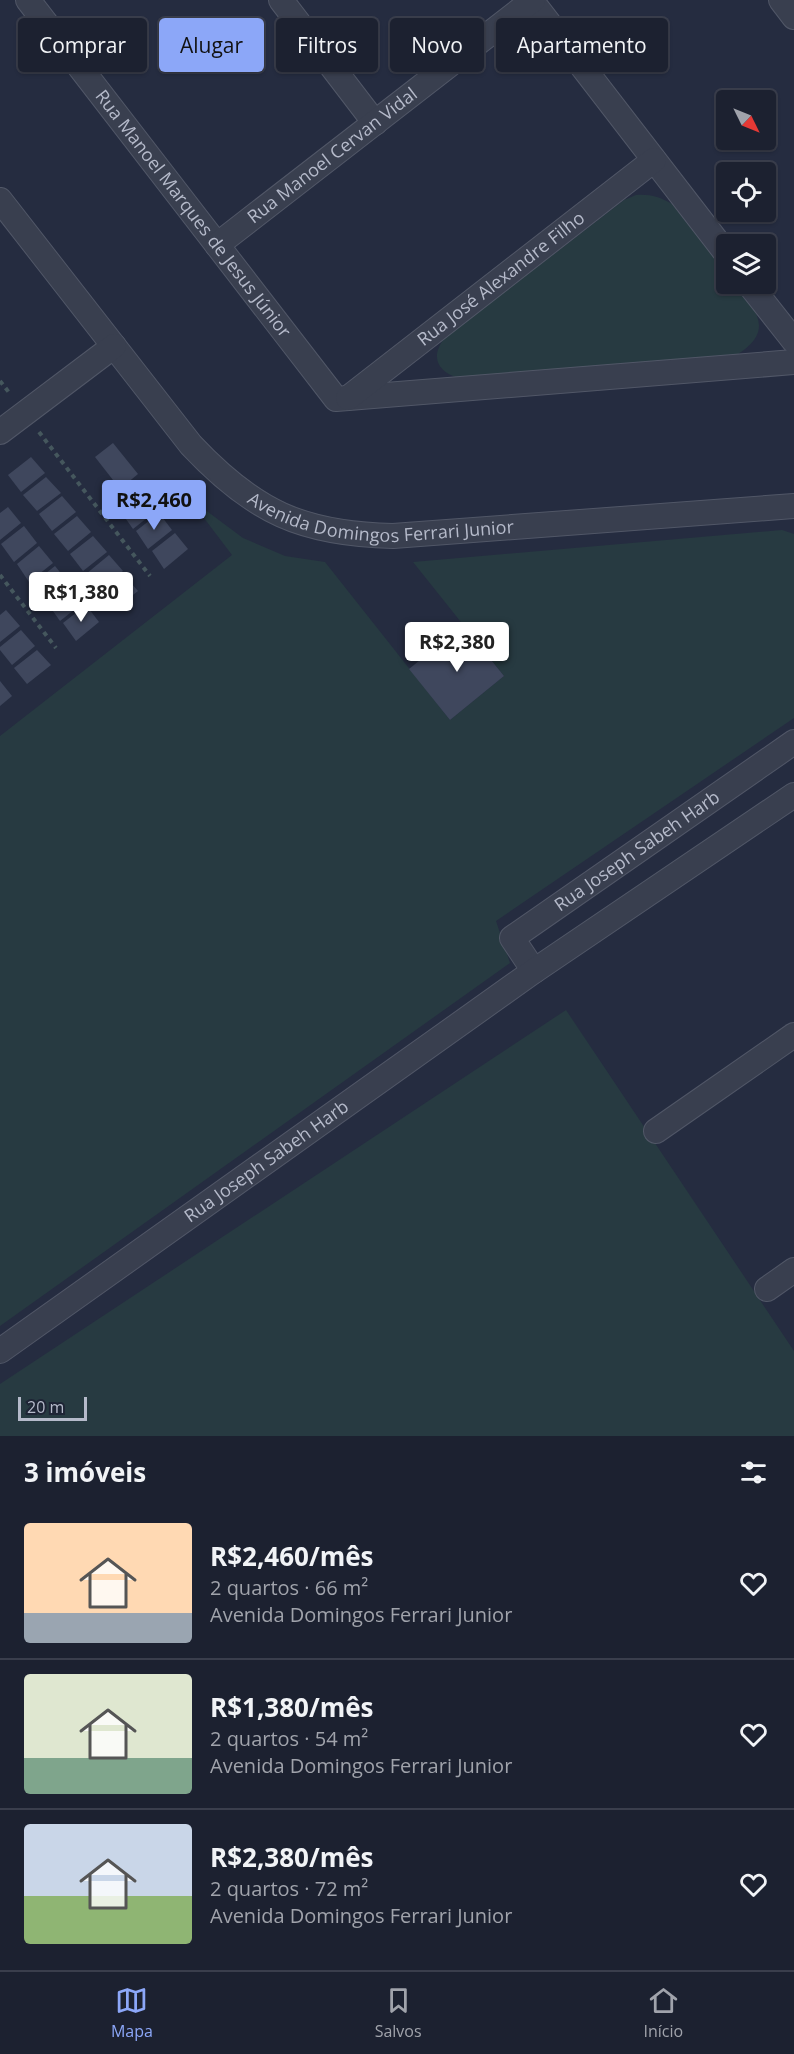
<!DOCTYPE html>
<html lang="pt">
<meta charset="utf-8">
<style>
body{margin:0;font-family:"Open Sans",sans-serif;background:#292e3c;color:#f1f3f6;height:100vh;display:flex;flex-direction:column;font-size:22px;white-space:nowrap}
*{box-sizing:border-box;margin:0}
p{font-size:20px;color:#a0a3ab}
.icon{flex:none;width:33px;height:33px;fill:none;stroke:currentColor;stroke-width:2;stroke-linecap:round;stroke-linejoin:round}
.map{position:relative;height:1436px;overflow:hidden}
.panel{display:flex;flex-direction:column;background:#1c2130;flex:1}
.panel>*{flex:none}
.hud{position:absolute;left:18px;top:18px;width:759px;height:54px;display:flex;gap:12px}
.needle{width:39px;rotate:133deg}
.controls{position:absolute;left:716px;top:90px;display:grid;gap:12px}
.controls a{display:grid;place-items:center;width:60px;height:60px;border-radius:6px;background:#1c2130;box-shadow:0 2px 4px #0004,0 0 0 2px #3a3e4c;font-size:30px}
.scale{position:absolute;left:18px;bottom:15px;width:69px;box-sizing:border-box;padding-left:6px;border:3px solid #b5baca;border-top:0;font-size:16px;line-height:21px;white-space:nowrap;color:#b5baca;-webkit-text-stroke:4px #1e2435;paint-order:stroke}
.price{position:absolute;translate:-50% -51px;padding:0 14px;border-radius:6px;background:#fff;color:#222;font-size:20px;line-height:39px;filter:drop-shadow(0 2px 3px #0008)}
.price::after{content:'';position:absolute;left:50%;top:36px;width:18px;height:14px;margin-left:-9px;background:inherit;clip-path:polygon(0 0,100% 0,50% 100%)}
.price.current{background:#8ca7f8;color:#111}
ul{padding:0;list-style:none}
li{display:flex;align-items:center;gap:18px;height:150px;padding:0 24px}
li+li{border-top:2px solid #3a3e4c}
li span{display:grid;place-items:center;flex:none;width:168px;height:120px;border-radius:6px;color:#555}
li>.icon{margin-inline-start:auto}
span .icon{width:72px;height:72px;fill:#fffc;stroke-width:1}
li b{font-size:26px}
h2{display:flex;justify-content:space-between;align-items:center;height:72px;padding:0 24px;font-size:26px}
.tag{padding:0 21px;border-radius:6px;background:#1c2130;box-shadow:0 2px 4px #0004,0 0 0 2px #3a3e4c;font-size:21px;line-height:54px}
.tag.current{background:#8ca7f8;color:#111}
.tab-bar{display:flex;justify-content:space-around;align-items:center;height:84px;border-top:2px solid #3a3e4c;background:#1c2130;font-size:16px;color:#a0a3ab}
.tab-bar a{display:grid;justify-items:center;gap:3px}
.tab-bar .current{color:#8ca7f8}
.map>svg:first-child{display:block}
</style>
<div class="map">
<svg width="794" height="1436" viewBox="0 0 794 1436">
<rect width="100%" height="100%" fill="#252c40"/>
<g fill="#273a41">
<path d="M 636,195 C 650,194 660,197 672,204 L 726,273 L 726,284 L 735,284 C 756,310 775,330 738,354 L 458,378 C 438,372 430,357 444,339 L 624,200 Z"/>
<polygon points="188,497 243,538 285,556 325,562 450,720 504,676 413,562 782,530 794,534 794,718 496,921 510,963 0,1326 0,736 232,555"/>
<polygon points="566,1010 794,1351 794,1436 0,1436 0,1384"/>
</g>
<g fill="#3f475d">
<polygon points="113,443 138,474 120,489 95,457"/>
<polygon points="31,457 45,473 21,492 8,475"/>
<polygon points="46,477 61,493 37,511 23,495"/>
<polygon points="144,493 157,510 133,529 121,512"/>
<polygon points="62,496 76,512 52,531 39,514"/>
<polygon points="8,507 21,523 0,540 0,513"/>
<polygon points="159,513 172,530 148,549 136,531"/>
<polygon points="77,516 91,532 68,551 54,534"/>
<polygon points="24,526 37,543 14,562 1,544"/>
<polygon points="175,533 188,549 164,569 152,551"/>
<polygon points="93,536 107,552 83,571 70,554"/>
<polygon points="39,546 53,563 29,582 17,564"/>
<polygon points="109,555 123,571 99,590 86,574"/>
<polygon points="55,566 68,582 44,601 32,584"/>
<polygon points="124,575 138,591 114,610 101,593"/>
<polygon points="71,585 84,602 60,621 48,604"/>
<polygon points="86,605 99,622 76,641 63,623"/>
<polygon points="6,610 20,626 0,642 0,615"/>
<polygon points="463,625 504,676 450,720 409,669"/>
<polygon points="21,630 35,646 12,665 0,650 0,647"/>
<polygon points="37,650 51,665 27,684 14,668"/>
<polygon points="0,681 12,696 0,706"/>
</g>
<g fill="none" stroke-linecap="round" stroke-linejoin="round">
<g stroke="#515767" stroke-width="26">
<g id="minor">
<path id="s1" d="M 28,0 L 336,399 L 794,362"/>
<polyline points="281,0 375,123"/>
<polyline points="531,0 726,253"/>
<polyline points="781,0 794,17"/>
<path id="s2" d="M 0,200 L 191,445 C 254,512 302,534 393,536 L 794,506"/>
<path id="s3" d="M 217,245 L 533,0"/>
<polyline points="749,284 794,341"/>
<path id="s4" d="M 348,398 L 654,160"/>
<polyline points="0,432 114,346"/>
<path id="s5" d="M 534,971 L 512,938 L 794,742"/>
<polyline points="656,1131 794,1035"/>
<polyline points="767,1289 794,1270"/>
<path id="s6" d="M 0,1351 L 534,971 L 794,795"/>
</g>
</g>
<g stroke="#45575d" stroke-width="4" stroke-dasharray="4.5 4.5" stroke-linecap="butt">
<polyline points="0,381 11,395"/>
<polyline points="39,432 150,576"/>
<polyline points="0,575 56,648"/>
</g>
<use href="#minor" stroke="#393f4f" stroke-width="24"/>
</g>
<g text-anchor="middle" stroke-width="4.5" stroke-linejoin="round" paint-order="stroke">
<g font-size="18" fill="#b5baca" stroke="#1e2435">
<text dy="6" stroke="none"><textPath href="#s3" startOffset="146">Rua Manoel Cervan Vidal</textPath></text>
<text dy="6" stroke="none"><textPath href="#s1" startOffset="270">Rua Manoel Marques de Jesus Júnior</textPath></text>
<text dy="6" stroke="none"><textPath href="#s4" startOffset="194">Rua José Alexandre Filho</textPath></text>
<text dy="6" stroke="none"><textPath href="#s2" startOffset="525">Avenida Domingos Ferrari Junior</textPath></text>
<text dy="6" stroke="none"><textPath href="#s5" startOffset="192">Rua Joseph Sabeh Harb</textPath></text>
<text dy="6" stroke="none"><textPath href="#s6" startOffset="327">Rua Joseph Sabeh Harb</textPath></text>
</g>
</g>
</svg>
<div class="controls">
<a><svg class="needle" viewBox="-14 -14 28 28"><path d="M0-13l5 13h-10z" fill="#e53935"/><path d="M0 13l5-13h-10z" fill="#a0a3ab"/></svg></a>
<a><svg class="icon" aria-label="locate" viewBox="0 0 24 24"><circle cx="12" cy="12" r="6"/><path d="M12 2v4M12 18v4M2 12h4M18 12h4"/></svg></a>
<a><svg class="icon" aria-label="layers" viewBox="0 0 24 24"><path d="M12 4l9 5-9 5-9-5zM3 14l9 5 9-5"/></svg></a>
</div>
<div class="scale">20 m</div>
<b class="price current" style="left:154px;top:531px">R$2,460</b>
<b class="price" style="left:81px;top:623px">R$1,380</b>
<b class="price" style="left:457px;top:673px">R$2,380</b>
<div class="hud">
<a class="tag">Comprar</a>
<a class="tag current">Alugar</a>
<a class="tag">Filtros</a>
<a class="tag">Novo</a>
<a class="tag">Apartamento</a>
</div>
</div>
<section class="panel">
<h2>3 imóveis<svg class="icon" aria-label="filters" viewBox="0 0 24 24"><path d="M4 7h16M4 17h16"/><circle cx="9" cy="7" r="2"/><circle cx="15" cy="17" r="2"/></svg></h2>
<ul>
<li><span style="background:linear-gradient(#ffd9b3 75%,#9aa5b1 0)"><svg class="icon" aria-label="home" viewBox="0 0 24 24"><path d="M3 11l9-7 9 7M6 9v11h12V9"/></svg></span><div><b>R$2,460/mês</b><p>2 quartos · 66 m²</p><p>Avenida Domingos Ferrari Junior</p></div><svg class="icon" aria-label="heart" viewBox="0 0 24 24"><path d="M12 20l-8-8c-3-5 5-10 8-4 3-6 11-1 8 4z"/></svg></li>
<li><span style="background:linear-gradient(#dfe7d0 70%,#7fa58c 0)"><svg class="icon" aria-label="home" viewBox="0 0 24 24"><path d="M3 11l9-7 9 7M6 9v11h12V9"/></svg></span><div><b>R$1,380/mês</b><p>2 quartos · 54 m²</p><p>Avenida Domingos Ferrari Junior</p></div><svg class="icon" aria-label="heart" viewBox="0 0 24 24"><path d="M12 20l-8-8c-3-5 5-10 8-4 3-6 11-1 8 4z"/></svg></li>
<li><span style="background:linear-gradient(#c9d6e8 60%,#8fb573 0)"><svg class="icon" aria-label="home" viewBox="0 0 24 24"><path d="M3 11l9-7 9 7M6 9v11h12V9"/></svg></span><div><b>R$2,380/mês</b><p>2 quartos · 72 m²</p><p>Avenida Domingos Ferrari Junior</p></div><svg class="icon" aria-label="heart" viewBox="0 0 24 24"><path d="M12 20l-8-8c-3-5 5-10 8-4 3-6 11-1 8 4z"/></svg></li>
</ul>
</section>
<nav class="tab-bar">
<a class="current"><svg class="icon" aria-label="map" viewBox="0 0 24 24"><path d="M3 6l6-2 6 2 6-2v14l-6 2-6-2-6 2zM9 4v14M15 6v14"/></svg>Mapa</a>
<a><svg class="icon" aria-label="saved" viewBox="0 0 24 24"><path d="M7 4h10v16l-5-4-5 4z"/></svg>Salvos</a>
<a><svg class="icon" aria-label="home" viewBox="0 0 24 24"><path d="M3 11l9-7 9 7M6 9v11h12V9"/></svg>Início</a>
</nav>
